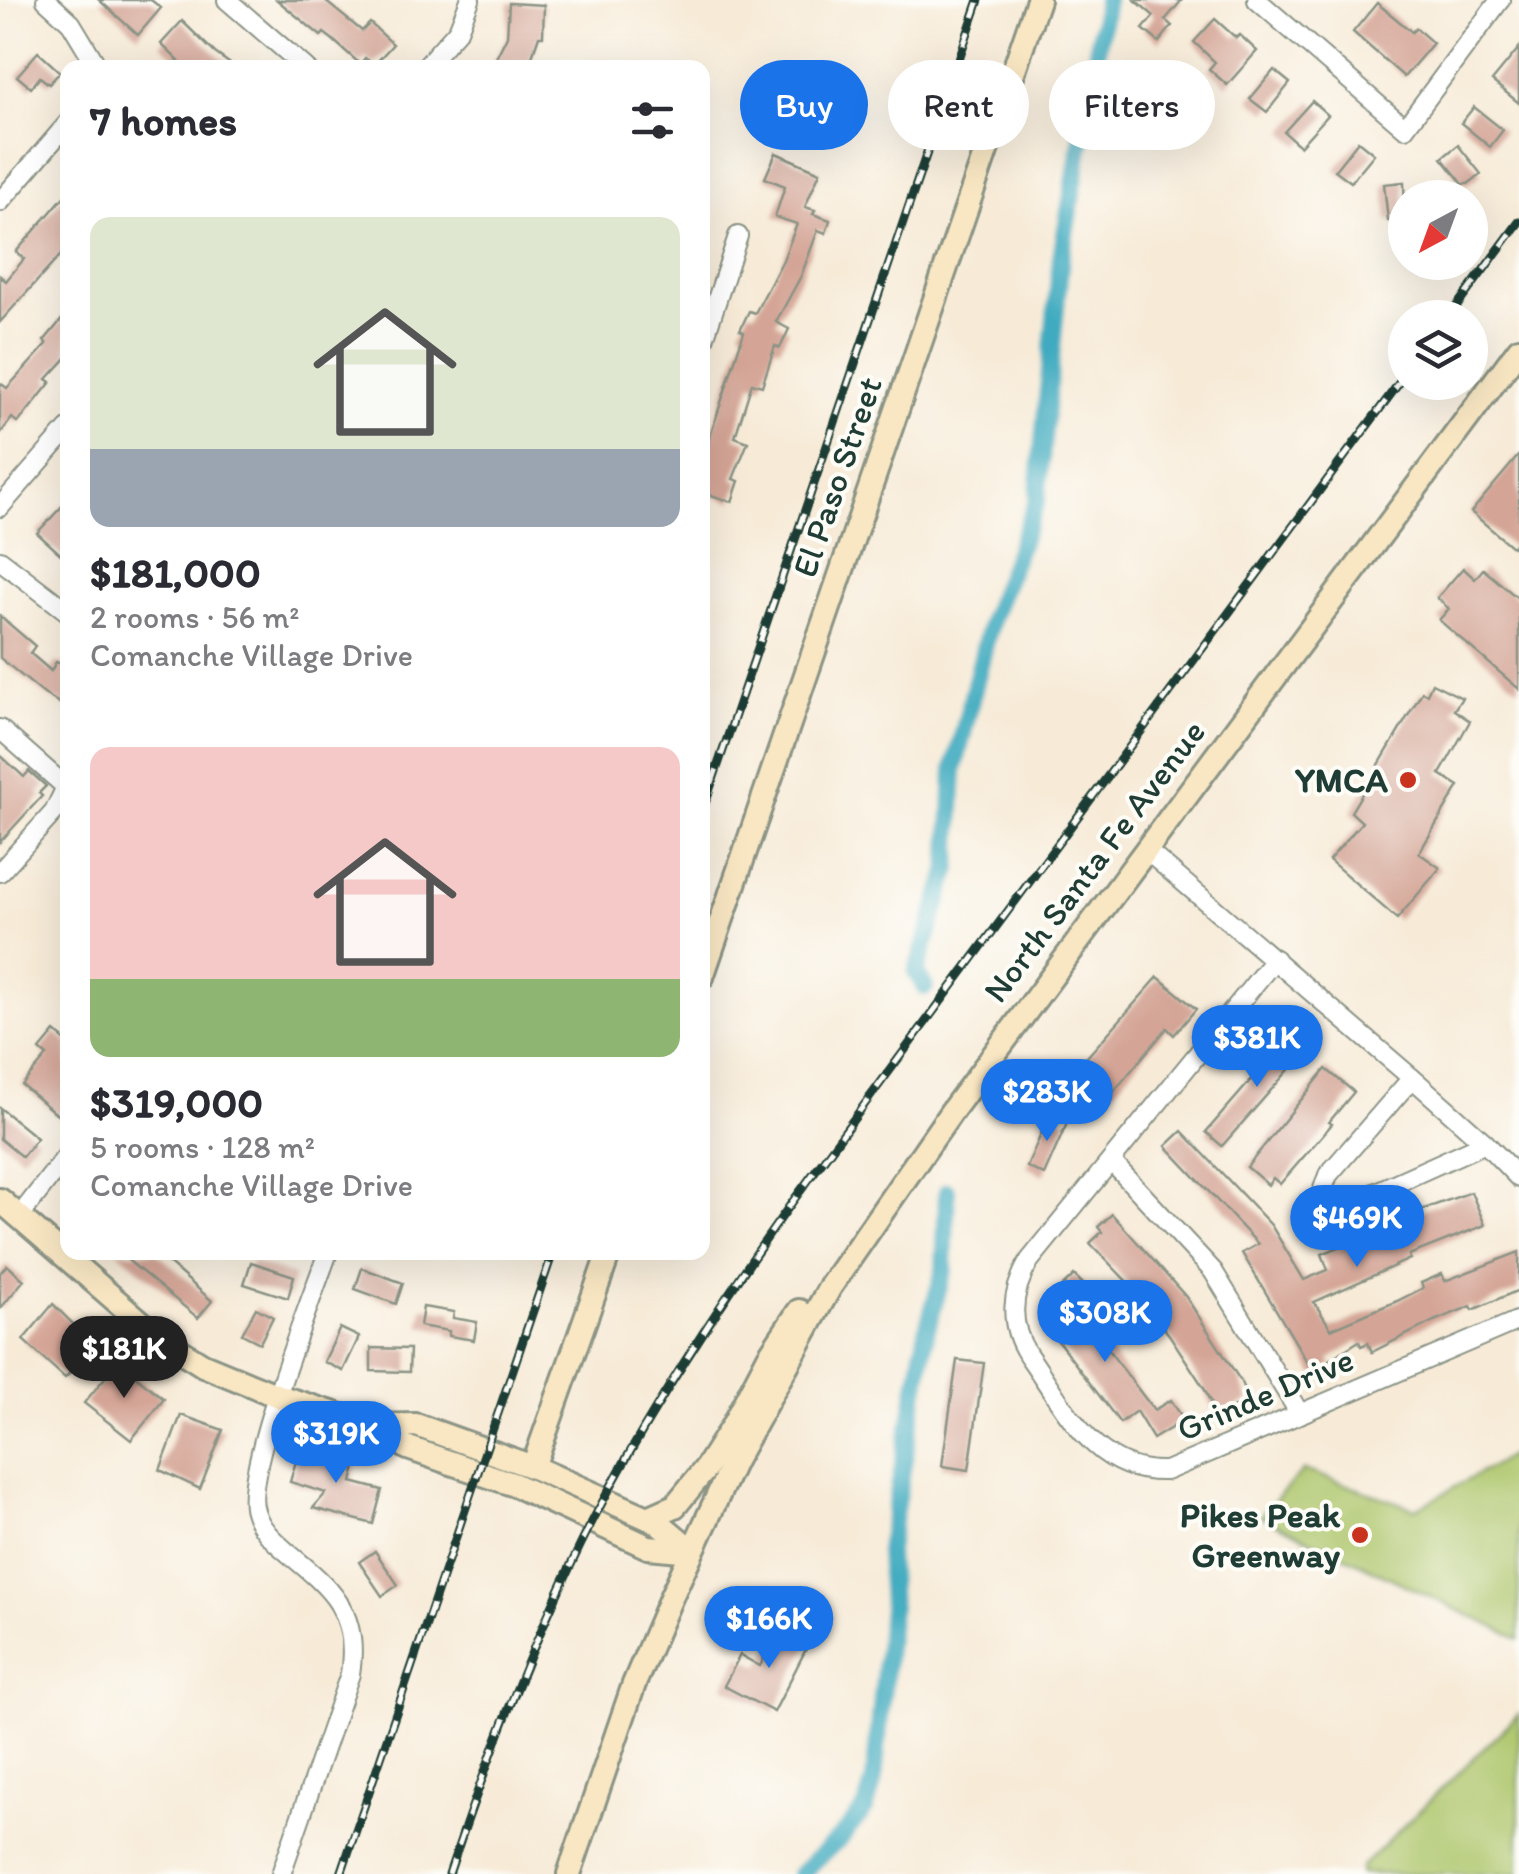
<!DOCTYPE html>
<meta charset="utf-8">
<style>
body{margin:0;font-family:Itim,sans-serif;background:#f7f7f7;color:#2b2b33;height:100vh;display:flex;flex-direction:column;font-size:38px;white-space:nowrap}
*{box-sizing:border-box;margin:0}
p{font-size:32px;color:#7c7c81}
.icon{flex:none;width:55px;height:55px;fill:none;stroke:currentColor;stroke-width:2;stroke-linecap:round;stroke-linejoin:round}
.map{position:relative;flex:1;overflow:hidden}
.sheet{position:absolute;left:60px;top:60px;width:650px;height:1200px;display:flex;flex-direction:column;background:#fff;border-radius:20px;box-shadow:0 10px 40px #0002}
.sheet>*{flex:none}
.hud{position:absolute;left:740px;top:60px;width:628px;height:90px;display:flex;gap:20px}
.needle{width:65px;rotate:221deg}
.fabs{position:absolute;left:1388px;top:180px;display:grid;gap:20px}
.fabs a{display:grid;place-items:center;width:100px;height:100px;border-radius:50%;background:#fff;box-shadow:0 10px 40px #0002;font-size:50px}
.price{position:absolute;translate:-50% -85px;padding:0 22px;border-radius:35px;background:#1a73e8;color:#fff;font-size:32px;line-height:65px;filter:drop-shadow(0 2px 5px #0008)}
.price::after{content:'';position:absolute;left:50%;top:60px;width:30px;height:22px;margin-left:-15px;background:inherit;clip-path:polygon(0 0,100% 0,50% 100%)}
.price.current{background:#222;color:#fff}
ul{padding:0;list-style:none}
li{display:grid;align-content:center;gap:20px;height:530px;padding:0 30px}
li span{display:grid;place-items:center;height:310px;border-radius:20px;color:#555}
li>.icon{margin-inline-start:auto}
span .icon{width:180px;height:180px;fill:#fffc;stroke-width:1}
li b{font-size:42px}
h2{display:flex;justify-content:space-between;align-items:center;height:120px;padding:0 30px;font-size:42px}
.chip{padding:0 35px;border-radius:45px;background:#fff;box-shadow:0 10px 40px #0002;font-size:35px;line-height:90px}
.chip.current{background:#1a73e8;color:#fff}
.map>svg:first-child{display:block}
</style>
<div class="map">
<svg width="1519" height="1874" viewBox="0 0 1519 1874">
<rect width="100%" height="100%" fill="#fdfcf7"/>
<filter id="ink" filterUnits="userSpaceOnUse"><feTurbulence type="fractalNoise" baseFrequency=".01" numOctaves="2"/><feDisplacementMap in="SourceGraphic" scale="20" xChannelSelector="R" yChannelSelector="G"/><feConvolveMatrix kernelMatrix="1 2 1 2 8 2 1 2 1" color-interpolation-filters="sRGB"/></filter>
<filter id="wash" filterUnits="userSpaceOnUse"><feTurbulence type="fractalNoise" baseFrequency=".0048" numOctaves="4" result="noise"/><feDisplacementMap in="SourceGraphic" scale="40" xChannelSelector="R" yChannelSelector="G"/><feGaussianBlur stdDeviation="2.25" result="paint"/><feColorMatrix in="noise" values="0 0 0 0 0 0 0 0 0 0 0 0 0 0 0 0 0 1.4 0 .05"/><feComposite in="paint" operator="in"/></filter>
<g filter="url(#wash)">
<rect width="100%" height="100%" fill="#f7ebd8"/>
<g fill="#aec66c" stroke="#668250" stroke-width="2.5">
<polygon points="1519,1451 1519,1639 1260,1516 1304,1470 1416,1509"/>
<polygon points="1519,1714 1519,1874 1360,1874 1361,1867"/>
</g>
<g fill="none" stroke-linecap="round" stroke-linejoin="round">
<g stroke="#41abc0" stroke-width="18">
<polyline points="925,987 916,973 949,869 954,770 992,616 1037,501 1061,257 1106,0"/>
<polyline points="800,1874 843,1835 866,1807 874,1779 891,1608 888,1550 927,1329 944,1270 947,1191"/>
</g>
</g>
<g id="blocks">
<g fill="#d4a596">
<polygon points="99,0 151,0 161,8 138,35"/>
<polygon points="277,0 324,0 362,31 370,23 393,44 374,65 365,58 360,64 332,39 324,33 321,36"/>
<polygon points="1135,0 1182,0 1165,20 1172,26 1159,42 1143,29 1154,16"/>
<polygon points="509,3 544,5 543,36 539,36 528,68 491,68 507,36"/>
<polygon points="1377,3 1412,32 1416,28 1433,43 1404,77 1353,32"/>
<polygon points="1215,19 1236,38 1240,35 1257,51 1227,85 1209,69 1215,62 1194,42"/>
<polygon points="182,21 215,53 236,68 186,68 161,44"/>
<polygon points="1519,48 1519,103 1492,81"/>
<polygon points="38,52 60,72 49,84 40,77 31,88 17,76"/>
<polygon points="1274,70 1290,83 1267,112 1250,99"/>
<polygon points="1312,101 1328,115 1300,146 1284,132"/>
<polygon points="1474,107 1503,130 1490,147 1461,123"/>
<polygon points="1358,141 1374,154 1351,182 1335,170"/>
<polygon points="1458,145 1481,174 1468,184 1463,184 1442,158"/>
<polygon points="776,153 820,172 805,207 815,210 813,214 830,220 826,233 818,230 801,276 776,322 789,329 780,348 775,346 762,386 752,383 735,437 748,442 733,479 739,481 732,502 702,492 702,461 744,332 740,330 749,311 755,313 783,260 797,224 775,217 785,186 765,178"/>
<polygon points="1404,182 1405,220 1388,221 1384,184"/>
<polygon points="68,192 68,247 0,322 0,276 6,281 24,259 16,252"/>
<polygon points="68,312 68,356 47,379 51,382 18,423 12,418 0,434 0,383 7,388 47,344 44,341"/>
<polygon points="1519,455 1519,539 1512,547 1471,512"/>
<polygon points="68,500 68,561 37,533"/>
<polygon points="1463,568 1475,579 1483,569 1519,599 1519,689 1439,620 1449,609 1437,598"/>
<polygon points="0,616 35,646 30,653 51,671 56,662 68,666 68,708 44,694 0,658"/>
<polygon points="1432,683 1462,698 1454,710 1470,721 1440,774 1459,786 1419,853 1440,868 1397,919 1329,860 1362,822 1351,812 1422,692 1427,694"/>
<polygon points="0,755 24,777 29,771 46,786 39,793 42,796 0,842"/>
<polygon points="1158,977 1196,1009 1174,1035 1167,1028 1105,1102 1072,1074"/>
<polygon points="55,1032 68,1043 68,1110 61,1118 22,1085 47,1056 40,1050"/>
<polygon points="1291,1034 1308,1048 1222,1146 1206,1132"/>
<polygon points="1326,1069 1354,1092 1329,1122 1332,1124 1280,1184 1273,1178 1268,1185 1247,1167"/>
<polygon points="0,1108 37,1138 22,1157 0,1139"/>
<polygon points="1050,1113 1068,1121 1044,1175 1027,1167"/>
<polygon points="1182,1131 1271,1225 1304,1280 1328,1270 1322,1254 1388,1227 1390,1232 1414,1222 1410,1214 1471,1192 1485,1225 1409,1255 1410,1259 1314,1302 1331,1329 1397,1301 1423,1288 1421,1283 1442,1274 1445,1281 1519,1252 1519,1290 1473,1310 1471,1306 1434,1321 1372,1352 1368,1343 1361,1346 1359,1341 1329,1360 1332,1365 1315,1375 1242,1253 1258,1244 1166,1146"/>
<polygon points="1112,1214 1186,1297 1240,1380 1249,1401 1216,1415 1204,1388 1170,1336 1133,1288 1090,1243 1102,1232 1098,1227"/>
<polygon points="118,1252 156,1252 212,1301 198,1318"/>
<polygon points="251,1262 294,1276 288,1298 244,1284"/>
<polygon points="7,1265 24,1280 0,1309 0,1273"/>
<polygon points="362,1268 403,1283 396,1304 355,1289"/>
<polygon points="1074,1275 1091,1292 1076,1306 1094,1331 1154,1410 1171,1400 1184,1420 1153,1439 1136,1411 1120,1423 1052,1333 1068,1321 1049,1299"/>
<polygon points="53,1304 95,1346 65,1378 23,1340"/>
<polygon points="423,1307 454,1312 453,1318 477,1322 474,1340 449,1336 449,1331 420,1326"/>
<polygon points="256,1308 273,1317 260,1343 242,1334"/>
<polygon points="340,1328 359,1337 343,1371 324,1362"/>
<polygon points="371,1348 410,1349 409,1372 371,1371"/>
<polygon points="957,1360 984,1363 969,1470 942,1466"/>
<polygon points="118,1362 164,1399 131,1440 84,1403"/>
<polygon points="181,1415 223,1430 200,1489 160,1470"/>
<polygon points="300,1447 356,1467 352,1482 382,1490 373,1524 313,1508 326,1493 290,1482"/>
<polygon points="375,1551 398,1585 382,1596 359,1562"/>
<polygon points="780,1626 810,1641 774,1712 724,1686 740,1655 760,1666"/>
</g>
</g>
</g>
<g filter="url(#ink)">
<use href="#blocks" fill-opacity="0" stroke="#8b9486" stroke-width="2.5"/>
<g fill="none" stroke-linecap="round" stroke-linejoin="round">
<g stroke="#8b9486" stroke-width="22">
<g id="street">
<polyline points="46,0 71,23 94,61 93,68"/>
<polyline points="227,0 306,68"/>
<polyline points="1257,0 1405,128 1500,0"/>
<polyline points="424,68 458,30 470,0"/>
<polyline points="0,202 68,123"/>
<polyline points="702,345 738,236"/>
<polyline points="0,507 68,429"/>
<polyline points="0,560 68,612"/>
<polyline points="0,729 66,787 54,812 0,872"/>
<polyline points="1146,850 1419,1084 1485,1143 1519,1178"/>
<path d="M 1275,959 L 1030,1260 C 1011,1291 1008,1324 1028,1355 C 1065,1407 1094,1474 1166,1471 L 1519,1320"/>
<polyline points="1412,1078 1328,1175 1323,1189 1328,1201 1345,1206 1485,1143"/>
<polyline points="1111,1161 1213,1271 1300,1414"/>
<polyline points="19,1217 68,1154"/>
<path d="M 281,1874 L 350,1674 C 360,1613 332,1589 288,1553 C 274,1541 260,1529 255,1511 C 242,1474 312,1298 328,1252"/>
</g>
</g>
<g stroke="#8b9486" stroke-width="28">
<g id="secondary">
<polyline points="702,977 1038,0"/>
<polyline points="0,1200 157,1336 203,1365 278,1396 374,1426 408,1448 515,1485 648,1547 692,1551"/>
<polyline points="374,1426 416,1425 533,1467 659,1523 692,1551"/>
<polyline points="533,1467 609,1252"/>
<polyline points="648,1518 675,1506 706,1468 732,1427 769,1356 799,1311"/>
<polyline points="569,1874 634,1684 672,1595 734,1461 830,1287 952,1111 1519,349"/>
</g>
</g>
<use href="#street" stroke="#fff" stroke-width="18"/>
<use href="#secondary" stroke="#f9e7c3" stroke-width="22"/>
<g stroke="#1f3d34" stroke-width="9">
<g id="rail">
<polyline points="1448,318 1519,222"/>
<polyline points="702,812 979,0"/>
<polyline points="341,1874 553,1252"/>
<path d="M 449,1874 C 490,1751 536,1631 595,1516 C 653,1405 721,1302 793,1201 L 1405,375"/>
</g>
</g>
<use href="#rail" stroke="#fdfcf7" stroke-width="5" stroke-dasharray="15" stroke-linecap="butt"/>
</g>
</g>
<g fill="#c8321e" stroke="#fdfcf7" stroke-width="4">
<circle cx="1408" cy="780" r="10"/>
<circle cx="1360" cy="1535" r="10"/>
</g>
<g text-anchor="middle" stroke-width="8" stroke-linejoin="round" paint-order="stroke">
<g font-size="35" fill="#1f3d34" stroke="#fdfcf7">
<text transform="translate(837 477) rotate(-71)" y="12">El Paso Street</text>
<text transform="translate(1094 861) rotate(-53)" y="12">North Santa Fe Avenue</text>
<text transform="translate(1265 1394) rotate(-23)" y="12">Grinde Drive</text>
</g>
<g font-size="35" font-weight="bold" fill="#1f3d34" stroke="#fdfcf7" text-anchor="end">
<text x="1388" y="792">YMCA</text>
<text x="1340" y="1527">Pikes Peak<tspan x="1340" dy="40">Greenway</tspan></text>
</g>
</g>
</svg>
<div class="fabs">
<a><svg class="needle" viewBox="-14 -14 28 28"><path d="M0-13l5 13h-10z" fill="#e53935"/><path d="M0 13l5-13h-10z" fill="#7c7c81"/></svg></a>
<a><svg class="icon" aria-label="layers" viewBox="0 0 24 24"><path d="M12 4l9 5-9 5-9-5zM3 14l9 5 9-5"/></svg></a>
</div>
<b class="price" style="left:1257px;top:1090px">$381K</b>
<b class="price" style="left:1047px;top:1144px">$283K</b>
<b class="price" style="left:1357px;top:1270px">$469K</b>
<b class="price" style="left:1105px;top:1365px">$308K</b>
<b class="price current" style="left:124px;top:1401px">$181K</b>
<b class="price" style="left:336px;top:1486px">$319K</b>
<b class="price" style="left:769px;top:1671px">$166K</b>
<div class="hud">
<a class="chip current">Buy</a>
<a class="chip">Rent</a>
<a class="chip">Filters</a>
</div>
<section class="sheet">
<h2>7 homes<svg class="icon" aria-label="filters" viewBox="0 0 24 24"><path d="M4 7h16M4 17h16"/><circle cx="9" cy="7" r="2"/><circle cx="15" cy="17" r="2"/></svg></h2>
<ul>
<li><span style="background:linear-gradient(#dfe7d0 75%,#9aa5b1 0)"><svg class="icon" aria-label="home" viewBox="0 0 24 24"><path d="M3 11l9-7 9 7M6 9v11h12V9"/></svg></span><div><b>$181,000</b><p>2 rooms · 56 m²</p><p>Comanche Village Drive</p></div></li>
<li><span style="background:linear-gradient(#f6c9c9 75%,#8fb573 0)"><svg class="icon" aria-label="home" viewBox="0 0 24 24"><path d="M3 11l9-7 9 7M6 9v11h12V9"/></svg></span><div><b>$319,000</b><p>5 rooms · 128 m²</p><p>Comanche Village Drive</p></div></li>
</ul>
</section>
</div>
